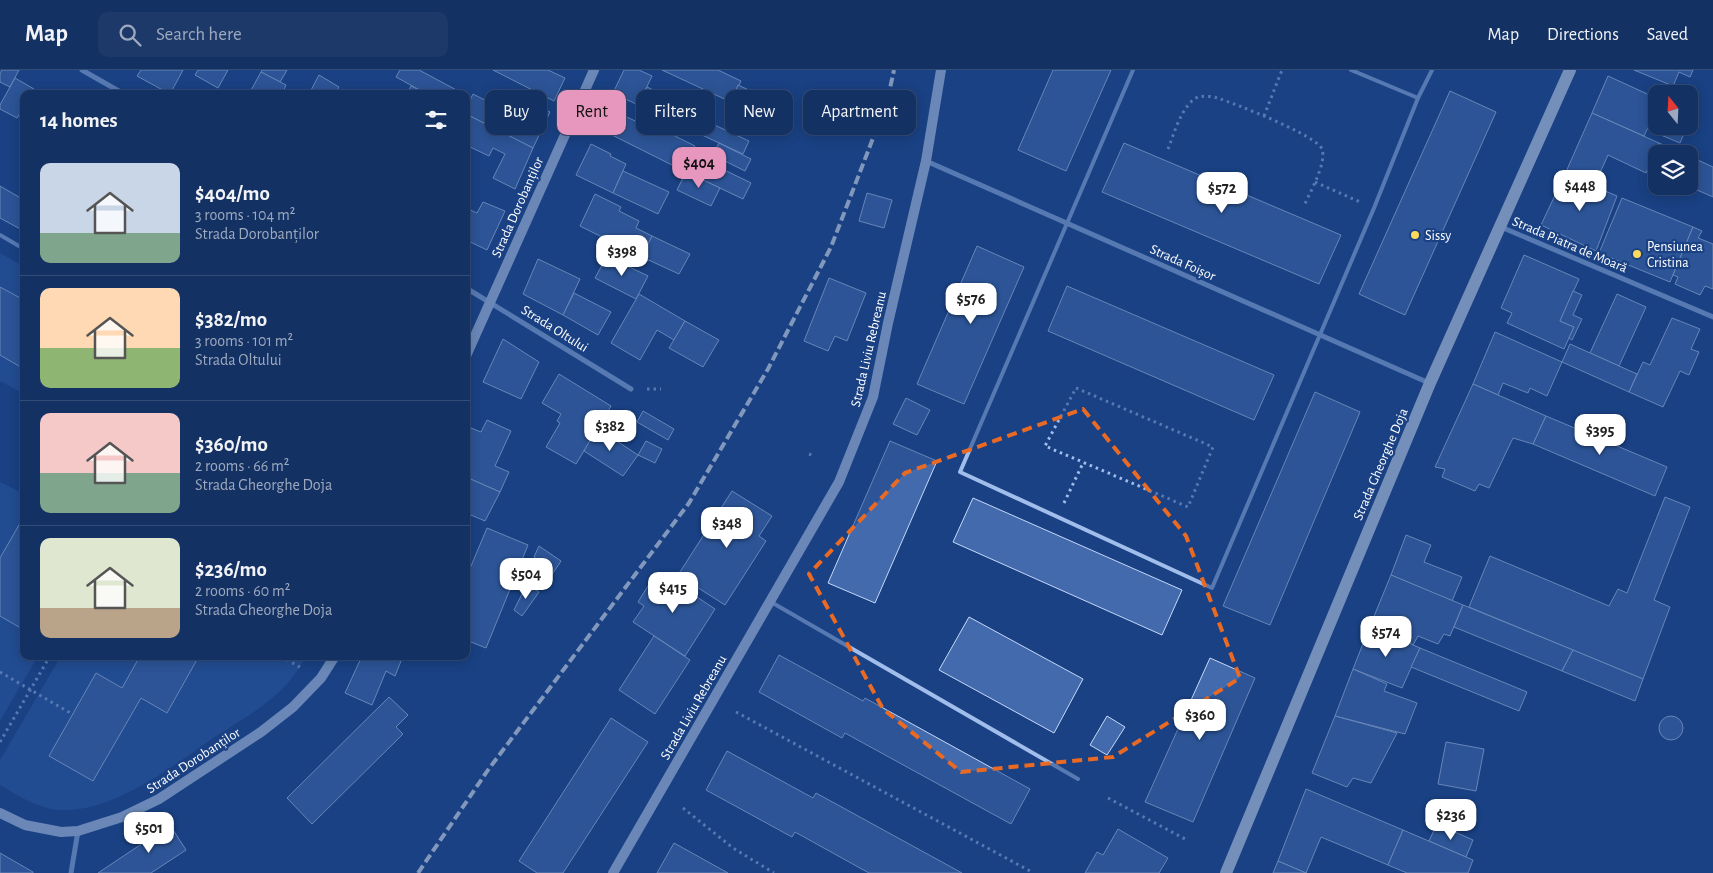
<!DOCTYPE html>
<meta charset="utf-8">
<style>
body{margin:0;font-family:"Alegreya Sans",sans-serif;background:#1d3969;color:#f1f3f6;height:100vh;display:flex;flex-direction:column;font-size:19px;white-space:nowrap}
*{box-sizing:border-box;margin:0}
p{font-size:16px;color:#9da9be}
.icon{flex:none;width:28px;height:28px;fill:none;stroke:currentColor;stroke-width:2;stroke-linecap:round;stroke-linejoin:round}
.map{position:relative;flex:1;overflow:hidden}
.details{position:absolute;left:20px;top:20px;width:450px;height:570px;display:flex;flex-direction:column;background:#143163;border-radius:10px;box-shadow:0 2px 12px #0003,0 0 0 1px #334c78}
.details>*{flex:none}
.guide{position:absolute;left:485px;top:20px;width:475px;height:45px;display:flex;gap:10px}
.needle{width:32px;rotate:342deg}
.controls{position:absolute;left:1648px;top:15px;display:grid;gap:10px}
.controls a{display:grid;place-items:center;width:50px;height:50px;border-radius:10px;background:#143163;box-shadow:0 2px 12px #0003,0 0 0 1px #334c78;font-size:25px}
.price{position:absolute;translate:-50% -42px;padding:0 11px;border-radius:10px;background:#fff;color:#222;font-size:16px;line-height:32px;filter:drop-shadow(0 1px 2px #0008)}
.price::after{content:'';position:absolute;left:50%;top:30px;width:15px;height:11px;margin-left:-8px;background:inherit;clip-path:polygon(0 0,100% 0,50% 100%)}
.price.on{background:#e797bd;color:#111}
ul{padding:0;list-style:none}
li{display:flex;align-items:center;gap:15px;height:125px;padding:0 20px}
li+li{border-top:1px solid #334c78}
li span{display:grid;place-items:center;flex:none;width:140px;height:100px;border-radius:10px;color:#555}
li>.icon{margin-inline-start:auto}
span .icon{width:60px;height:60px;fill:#fffc;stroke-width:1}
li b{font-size:21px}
h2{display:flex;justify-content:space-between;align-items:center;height:60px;padding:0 20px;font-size:21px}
.pill{padding:0 18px;border-radius:10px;background:#143163;box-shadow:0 2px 12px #0003,0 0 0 1px #334c78;font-size:18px;line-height:45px}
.pill.on{background:#e797bd;color:#111}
header{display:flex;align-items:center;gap:30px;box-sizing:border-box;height:70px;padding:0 25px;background:#143163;border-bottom:1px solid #334c78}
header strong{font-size:24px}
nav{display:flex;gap:28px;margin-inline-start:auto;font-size:18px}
.search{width:350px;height:45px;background:#1d3969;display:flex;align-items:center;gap:12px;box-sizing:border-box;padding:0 18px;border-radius:10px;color:#9da9be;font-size:19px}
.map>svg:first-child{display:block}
</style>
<header>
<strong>Map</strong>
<div class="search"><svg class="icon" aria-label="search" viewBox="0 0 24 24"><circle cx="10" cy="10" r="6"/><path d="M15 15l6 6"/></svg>Search here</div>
<nav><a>Map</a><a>Directions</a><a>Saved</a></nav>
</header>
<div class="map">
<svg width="1713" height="803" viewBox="0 0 1713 803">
<rect width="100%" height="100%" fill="#1a4184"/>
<g fill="#2d59a2">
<polygon points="0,183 24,197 24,324 0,311"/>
<polygon points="0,412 24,424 24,586 38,586 0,651"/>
<path d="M 61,586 L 299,586 L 305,589 C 298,600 290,611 281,620 C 263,638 238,652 216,666 C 174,695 116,741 63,740 C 40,740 19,726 0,715 L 0,690 Z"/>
</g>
<g fill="#436aad" stroke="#c5d9f8">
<polygon points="2,0 19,0 10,17 0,12 0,3"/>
<polygon points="141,0 183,0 170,24 137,6"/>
<polygon points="198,0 228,0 218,18 195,5"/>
<polygon points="262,0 287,0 280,12 261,2"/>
<polygon points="400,0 419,0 464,24 427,24 396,7"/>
<polygon points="493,0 548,0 565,8 554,31"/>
<polygon points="624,0 639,0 652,6 638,35 613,23"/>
<polygon points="662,0 718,0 741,11 731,32"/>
<polygon points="1053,0 1111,0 1066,101 1018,80"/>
<polygon points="1634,0 1693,0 1690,7 1679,2 1673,16"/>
<polygon points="261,2 286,15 282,24 249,24"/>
<polygon points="319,5 339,17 335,24 309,24"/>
<polygon points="1608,6 1656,28 1656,40 1644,66 1592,43"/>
<polygon points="15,8 34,19 31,24 24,24 24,37 17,48 0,39 0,35"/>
<polygon points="738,15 790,39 782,56 731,32"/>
<polygon points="411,16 427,24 407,24"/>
<polygon points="647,17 711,47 702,65 638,35"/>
<polygon points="1450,21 1496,42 1405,245 1359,224"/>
<polygon points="473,24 518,47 526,30 550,42 533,78 466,44 466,38"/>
<polygon points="616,42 659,62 661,59 695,76 690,86 693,87 686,102 606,62"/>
<polygon points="1592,43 1659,73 1646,103 1608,85 1594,116 1565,104"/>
<polygon points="466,44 533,78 515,119 493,108 505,84 493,78 489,86 466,75"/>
<polygon points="708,52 749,71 743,84 702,65"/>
<polygon points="1659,56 1675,56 1685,61 1680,73 1656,63"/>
<polygon points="719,73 751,89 745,101 713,85"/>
<polygon points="1124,73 1341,165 1319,214 1102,122"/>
<polygon points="1659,73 1683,84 1656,84 1656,103 1648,99"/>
<polygon points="591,74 611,84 610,86 626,94 613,123 576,105"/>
<polygon points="694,85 751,113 743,129 686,102"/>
<polygon points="1689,86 1713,97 1713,127 1688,116"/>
<polygon points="623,101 669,122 658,144 613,123"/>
<polygon points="686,102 720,118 711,136 677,120"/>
<polygon points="1565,104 1617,126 1596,181 1541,155"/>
<polygon points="0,116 24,130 24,161 0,148"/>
<polygon points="867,123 892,130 884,158 859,151"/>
<polygon points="595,124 621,137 619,141 639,151 636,158 652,166 642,187 580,156"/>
<polygon points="1622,128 1693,157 1670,212 1599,183"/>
<polygon points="483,132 505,141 487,180 466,170 466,138 477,143"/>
<polygon points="1693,157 1702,161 1698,168 1713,174 1713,219 1705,216 1700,225 1675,214 1678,207 1673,205"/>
<polygon points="652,166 690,184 679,204 642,187"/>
<polygon points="977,176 1024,197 964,334 917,314"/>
<polygon points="1524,185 1579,209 1560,251 1574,257 1564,279 1507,253 1512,243 1501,238"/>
<polygon points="607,186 648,206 636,229 595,208"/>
<polygon points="538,189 580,209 563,245 523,224"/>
<polygon points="829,208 866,223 847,271 835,266 828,281 804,271"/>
<polygon points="1067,216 1274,305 1254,350 1048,261"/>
<polygon points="0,217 24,230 24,299 0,285"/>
<polygon points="1573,221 1582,225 1573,245 1582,249 1572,270 1569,268 1574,257 1560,251"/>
<polygon points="574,223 611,242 598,265 563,245"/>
<polygon points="639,224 685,251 674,270 657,260 640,290 611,273"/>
<polygon points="1617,224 1646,237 1619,296 1590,283"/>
<polygon points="1672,248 1700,259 1691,279 1699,282 1689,305 1680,301 1663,337 1629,322 1643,292 1650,295"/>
<polygon points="685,251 719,270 703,297 669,278"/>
<polygon points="1495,262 1562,292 1547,326 1530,318 1528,323 1503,313 1498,325 1473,314"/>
<polygon points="503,269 539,292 521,329 483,312"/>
<polygon points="1570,274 1637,304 1629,322 1562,292"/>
<polygon points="559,304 611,336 576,394 546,377 560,353 557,351 561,344 542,333"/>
<polygon points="1473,314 1546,346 1533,374 1513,368 1489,418 1479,414 1475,421 1442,407 1445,399 1435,397"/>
<polygon points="1315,322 1360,342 1270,555 1223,536"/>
<polygon points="906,328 930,340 917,365 893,354"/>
<polygon points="643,341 674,359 668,370 637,352"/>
<polygon points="1546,346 1667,397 1655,426 1533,374"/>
<polygon points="487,350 511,361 495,396 509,402 500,422 466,407 466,369 471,358 481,362"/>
<polygon points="597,358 638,385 623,406 584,381"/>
<polygon points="646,371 662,379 655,393 638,385"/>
<polygon points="890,371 937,391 875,533 828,513"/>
<polygon points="466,407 500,422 485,451 466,443"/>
<polygon points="732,421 772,446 759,466 766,471 725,535 678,505"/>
<polygon points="1665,427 1690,437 1654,530 1670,537 1643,609 1469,537 1490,486 1609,536 1618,519 1627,523"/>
<polygon points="973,428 1182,520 1162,565 953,472"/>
<polygon points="23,448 24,549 19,557 0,546 0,488"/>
<polygon points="487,458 528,475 486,578 466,570 466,508"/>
<polygon points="1406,465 1431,475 1424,492 1462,507 1452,531 1391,505"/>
<polygon points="539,476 561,491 549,509 535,499 541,492 534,487"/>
<polygon points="664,505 715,539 685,586 633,552 644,536 638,532 651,511 658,515"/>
<polygon points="1391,505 1463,535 1450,566 1444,564 1438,574 1418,566 1413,575 1370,556"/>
<polygon points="527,514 539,522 522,546 514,540"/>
<polygon points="1463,535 1573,580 1562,601 1454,557"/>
<polygon points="969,547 1083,609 1054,663 939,600"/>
<polygon points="1370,556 1420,578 1402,618 1353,599"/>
<polygon points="654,566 690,590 655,644 619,620"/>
<polygon points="1420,578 1527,622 1519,641 1411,597"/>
<polygon points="1573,580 1643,609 1635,631 1562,601"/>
<polygon points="779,585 863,631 865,628 1030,719 1011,754 845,663 842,668 759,622"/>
<polygon points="140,586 199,586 167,643 141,628 93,711 49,686 96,603 122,618"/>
<polygon points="362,586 403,586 395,606 386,601 372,635 345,623"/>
<polygon points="1210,588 1255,608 1193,752 1145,732"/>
<polygon points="1353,599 1387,614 1384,621 1417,633 1405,664 1335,646"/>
<polygon points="389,627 408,645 396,657 403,664 312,754 287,728"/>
<polygon points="1107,646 1125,657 1107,685 1090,675"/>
<polygon points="1335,646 1397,663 1371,713 1353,708 1347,717 1312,703"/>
<circle cx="1671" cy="658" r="12"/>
<polygon points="611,648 648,672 563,803 537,803 519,791"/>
<polygon points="1446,672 1484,679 1476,721 1438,714"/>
<polygon points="727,681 813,728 816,723 962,803 869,803 795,762 792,767 706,720"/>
<polygon points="1306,719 1403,760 1388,795 1321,767 1306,803 1278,791"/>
<polygon points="1437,754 1473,770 1466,787 1429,771"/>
<polygon points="170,755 186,780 151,803 98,803"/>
<polygon points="1118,759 1168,788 1159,803 1085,803 1097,782 1103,785"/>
<polygon points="1403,760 1473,790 1468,803 1407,803 1388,795"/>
<polygon points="674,773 728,803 657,803"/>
<polygon points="0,783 33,802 33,803 0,803"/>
<polygon points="1278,791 1306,803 1307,803 1273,803"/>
</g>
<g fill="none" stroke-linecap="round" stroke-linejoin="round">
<g stroke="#a0bdeb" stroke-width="3" stroke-dasharray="2.5 4" stroke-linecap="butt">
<polyline points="1264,46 1282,0"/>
<path d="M 1168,79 C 1174,64 1182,34 1198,27 C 1203,26 1212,26 1217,28 C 1234,33 1316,65 1322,79 C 1327,93 1310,122 1304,136"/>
<polyline points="1315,112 1360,132"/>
<polygon points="1076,318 1213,377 1188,437 1045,376"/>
<polyline points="647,319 661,319"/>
<polyline points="809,384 814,386"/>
<polyline points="1064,433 1083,393"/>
<polyline points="281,586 303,599"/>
<polyline points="0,602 72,644"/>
<polyline points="736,642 1030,801"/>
<polyline points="0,672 50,586"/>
<polyline points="1108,728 1187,770"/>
<polyline points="683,738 733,778 774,803"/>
</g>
<g stroke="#a0bdeb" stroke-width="4">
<polyline points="1133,0 960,402 1212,518 1374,138 1418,28 1432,0"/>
<polyline points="1351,0 1418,28"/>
<polyline points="0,165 24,179"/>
<polyline points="771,532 1078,709"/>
</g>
<g stroke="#a0bdeb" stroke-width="5">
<polyline points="82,0 124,24"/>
<polyline points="926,91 1429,313"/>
<polyline points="1501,157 1713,247"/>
<polyline points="466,218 631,319"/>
<polyline points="71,803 78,761"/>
</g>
<g stroke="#ccdcf8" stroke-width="10">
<polyline points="466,286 594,0"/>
<polyline points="0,743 25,755 61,762 78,761 122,747 159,729 261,662 293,637 321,608 335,586"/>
<polyline points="613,803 839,412 873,327 888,253 926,91 941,0"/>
</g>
<polyline stroke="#e5edff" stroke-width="12" points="1226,803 1430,313 1570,0"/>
<polyline stroke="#fff" stroke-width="4" stroke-dasharray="9 4" stroke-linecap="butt" points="418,803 488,700 689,433 768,299 831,177 887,32 894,0"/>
</g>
<path d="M0 0H1713V803H0ZM 1083,339 L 1186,466 L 1240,608 L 1113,687 L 961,702 L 883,639 L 809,504 L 905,403 Z" fill="#1a4184" fill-opacity=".55" fill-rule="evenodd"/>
<path fill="none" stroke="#ea6a24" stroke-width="4" stroke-dasharray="10 6" stroke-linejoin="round" d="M 1083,339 L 1186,466 L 1240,608 L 1113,687 L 961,702 L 883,639 L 809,504 L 905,403 Z"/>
<g fill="#fdda5c" stroke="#1a4184" stroke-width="2">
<circle cx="1415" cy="165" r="5"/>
<circle cx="1637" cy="184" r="5"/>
</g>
<g text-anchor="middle" stroke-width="4.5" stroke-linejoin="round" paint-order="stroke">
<g font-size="14" fill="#fff" stroke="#1a4184">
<text transform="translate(517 137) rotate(-66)" y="5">Strada Dorobanților</text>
<text transform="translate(1570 174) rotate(23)" y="5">Strada Piatra de Moară</text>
<text transform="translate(1183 192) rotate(24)" y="5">Strada Foișor</text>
<text transform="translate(555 258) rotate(32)" y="5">Strada Oltului</text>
<text transform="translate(868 279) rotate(-77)" y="5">Strada Liviu Rebreanu</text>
<text transform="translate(1380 394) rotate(-67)" y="5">Strada Gheorghe Doja</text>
<text transform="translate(693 637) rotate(-60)" y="5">Strada Liviu Rebreanu</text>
<text transform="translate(193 690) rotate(-33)" y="5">Strada Dorobanților</text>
</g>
<g font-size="14" fill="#fff" stroke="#1a4184" text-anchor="start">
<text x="1425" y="170">Sissy</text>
<text x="1647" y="181">Pensiunea<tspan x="1647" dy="16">Cristina</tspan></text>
</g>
</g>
</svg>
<div class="controls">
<a><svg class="needle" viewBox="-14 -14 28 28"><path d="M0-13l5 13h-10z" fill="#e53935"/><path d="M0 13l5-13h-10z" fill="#9da9be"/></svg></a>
<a><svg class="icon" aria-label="layers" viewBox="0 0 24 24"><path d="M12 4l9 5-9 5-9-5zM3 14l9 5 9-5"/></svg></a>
</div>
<b class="price on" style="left:699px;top:119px">$404</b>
<b class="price" style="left:1580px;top:142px">$448</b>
<b class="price" style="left:1222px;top:144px">$572</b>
<b class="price" style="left:622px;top:207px">$398</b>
<b class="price" style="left:971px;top:255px">$576</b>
<b class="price" style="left:610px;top:382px">$382</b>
<b class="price" style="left:1600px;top:386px">$395</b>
<b class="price" style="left:727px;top:479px">$348</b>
<b class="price" style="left:526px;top:530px">$504</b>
<b class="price" style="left:673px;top:544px">$415</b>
<b class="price" style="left:1386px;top:588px">$574</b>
<b class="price" style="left:1200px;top:671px">$360</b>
<b class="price" style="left:1451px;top:771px">$236</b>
<b class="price" style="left:149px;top:784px">$501</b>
<div class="guide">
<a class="pill">Buy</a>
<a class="pill on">Rent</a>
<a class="pill">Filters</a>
<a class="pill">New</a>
<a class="pill">Apartment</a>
</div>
<section class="details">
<h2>14 homes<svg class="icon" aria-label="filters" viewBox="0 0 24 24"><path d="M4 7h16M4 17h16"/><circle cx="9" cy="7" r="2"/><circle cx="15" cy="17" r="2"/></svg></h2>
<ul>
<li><span style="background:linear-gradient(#c9d6e8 70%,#7fa58c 0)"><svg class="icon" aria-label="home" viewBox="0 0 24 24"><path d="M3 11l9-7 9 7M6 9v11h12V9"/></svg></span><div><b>$404/mo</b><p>3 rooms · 104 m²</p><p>Strada Dorobanților</p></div></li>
<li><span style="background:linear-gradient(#ffd9b3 60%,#8fb573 0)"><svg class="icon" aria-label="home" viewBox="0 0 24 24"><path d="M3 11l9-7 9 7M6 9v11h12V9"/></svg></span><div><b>$382/mo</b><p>3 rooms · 101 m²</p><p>Strada Oltului</p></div></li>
<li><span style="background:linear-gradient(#f6c9c9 60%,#7fa58c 0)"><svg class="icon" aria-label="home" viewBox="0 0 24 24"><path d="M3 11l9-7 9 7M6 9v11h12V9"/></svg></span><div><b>$360/mo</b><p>2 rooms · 66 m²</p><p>Strada Gheorghe Doja</p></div></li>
<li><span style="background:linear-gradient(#dfe7d0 70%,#b9a48a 0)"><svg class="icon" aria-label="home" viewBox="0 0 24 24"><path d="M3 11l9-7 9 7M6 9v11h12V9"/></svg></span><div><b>$236/mo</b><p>2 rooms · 60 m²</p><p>Strada Gheorghe Doja</p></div></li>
</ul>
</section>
</div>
